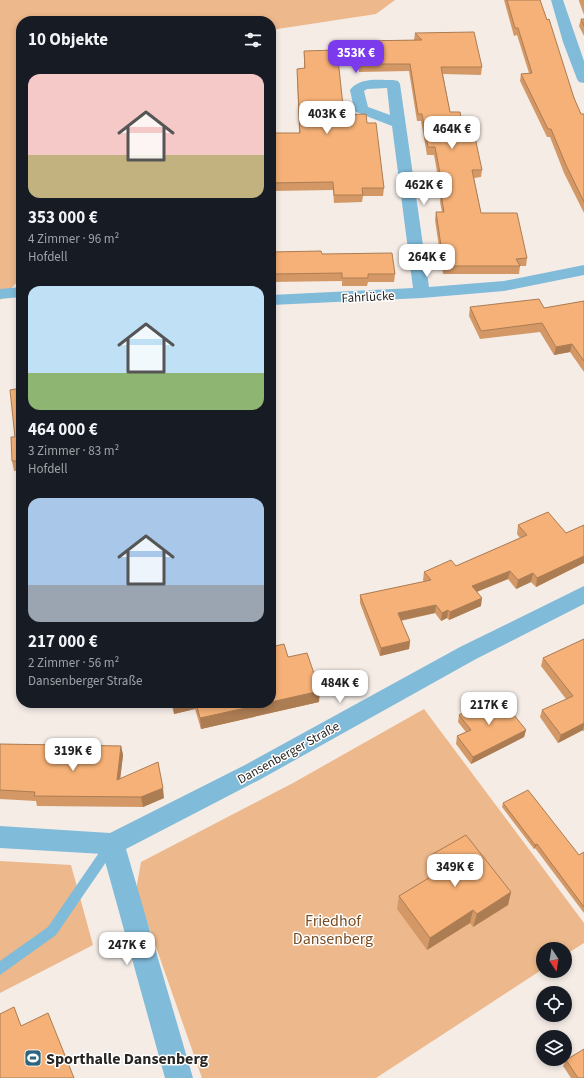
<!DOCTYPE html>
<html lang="de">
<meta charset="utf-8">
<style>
body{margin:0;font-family:"Source Sans 3",sans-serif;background:#20242c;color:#f1f3f6;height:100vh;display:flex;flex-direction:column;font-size:15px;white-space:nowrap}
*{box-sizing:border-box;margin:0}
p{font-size:13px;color:#9ea1a6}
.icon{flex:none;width:22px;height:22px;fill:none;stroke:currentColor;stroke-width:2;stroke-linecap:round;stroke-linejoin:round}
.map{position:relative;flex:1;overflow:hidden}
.drawer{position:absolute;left:16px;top:16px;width:260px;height:692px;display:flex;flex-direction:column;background:#171b24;border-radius:16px;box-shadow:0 2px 6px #0003}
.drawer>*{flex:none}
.needle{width:26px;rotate:168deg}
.fabs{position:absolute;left:536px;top:942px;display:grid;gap:8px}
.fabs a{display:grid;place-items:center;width:36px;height:36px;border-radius:50%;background:#171b24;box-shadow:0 2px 6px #0003;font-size:20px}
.price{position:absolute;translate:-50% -34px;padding:0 9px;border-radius:8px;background:#fff;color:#222;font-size:13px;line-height:26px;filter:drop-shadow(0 1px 2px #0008)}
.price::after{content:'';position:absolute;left:50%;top:24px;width:12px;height:9px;margin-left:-6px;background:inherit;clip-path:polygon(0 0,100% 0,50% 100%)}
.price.on{background:#7c3aed;color:#fff}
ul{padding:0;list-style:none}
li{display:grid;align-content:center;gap:8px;height:212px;padding:0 12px}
li span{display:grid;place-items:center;height:124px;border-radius:12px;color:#555}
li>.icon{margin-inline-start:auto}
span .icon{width:72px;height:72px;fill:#fffc;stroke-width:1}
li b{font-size:17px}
h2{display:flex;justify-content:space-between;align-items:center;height:48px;padding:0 12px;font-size:17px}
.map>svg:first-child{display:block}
</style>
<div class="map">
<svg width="584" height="1078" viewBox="0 0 584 1078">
<rect width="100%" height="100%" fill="#f5ece6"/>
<g fill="#edb88b">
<polygon points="0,0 395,0 376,14 271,30 271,21 21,21 21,278 0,300"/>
<polygon points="424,709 584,923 584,943 565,955 565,949 543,949 543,969 376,1078 202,1078 136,890 141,862 293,783"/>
<polygon points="0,861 71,865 93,945 0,993"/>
</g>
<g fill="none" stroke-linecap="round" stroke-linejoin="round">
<polygon fill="#80bbda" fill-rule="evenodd" points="111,840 115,841 117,845 115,849 56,935 0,975 0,961 48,927 107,841"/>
<g fill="#80bbda" fill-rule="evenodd">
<polygon points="551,0 563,0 584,61 584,83 579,82 577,79 563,42"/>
<path d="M 393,80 L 398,81 L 400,84 L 429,287 L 504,281 L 584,265 L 584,275 L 504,291 L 422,298 L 271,305 L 271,295 L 413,288 L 392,126 L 356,112 L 354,109 L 350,90 C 359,77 379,80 393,80 ZM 387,88 L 390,115 L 368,107 L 364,91 L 367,89 Z"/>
<polygon points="21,287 21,297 0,299 0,289"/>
<polygon points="584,586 584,604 476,659 261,779 126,849 193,1078 165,1078 103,854 0,848 0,826 110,833 245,765 460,647"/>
</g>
</g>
<g fill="#d39866">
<polygon points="504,0 540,0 574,98 581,114 584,114 584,213 564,173 550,137 547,137 520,81 521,74 529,73 517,35 514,36"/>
<polygon points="579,0 584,0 584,15 579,1"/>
<polygon points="581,19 584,19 584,36 579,26"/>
<polygon points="415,33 482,67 481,75 443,74 450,112 463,128 482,170 481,177 474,178 481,213 527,258 526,266 520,266 519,274 443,274 435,220 436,212 442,212 440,202 441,194 434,155 427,155 421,121 417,121 409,71 359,72 356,48 356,41 414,40"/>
<polygon points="304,51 344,115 367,123 384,188 383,196 363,196 362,202 334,203 333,190 271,191 271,151 299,133 297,76 304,68"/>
<polygon points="271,252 322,254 395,274 394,282 368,282 367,286 342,286 342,281 271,282"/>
<polygon points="584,301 584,372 570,352 554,355 540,332 480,339 469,316 470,307 544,308"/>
<polygon points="21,388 21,532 19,524 17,471 14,471 12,461"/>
<polygon points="518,525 566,533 584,525 584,563 536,587 531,582 516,589 508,579 477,592 481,606 449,620 447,618 441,621 435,613 401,621 410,641 409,649 380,656 360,603 360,595 424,582 423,580 424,572 456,566 520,538 517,534"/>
<polygon points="584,639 584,732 583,730 558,743 540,717 542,710 566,699 541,666 543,658"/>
<polygon points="288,657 319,702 201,729 195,709 174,714 171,703 271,703"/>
<polygon points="459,715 526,730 524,737 471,764 456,744 457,736 466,732 458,722"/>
<polygon points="0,744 121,746 123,755 120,779 164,798 143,807 37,806 36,801 0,799"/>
<polygon points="503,803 579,855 584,852 584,913 535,848 534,849 502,807"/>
<polygon points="431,855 511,892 508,905 473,927 470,923 427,950 397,909 399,896 434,875 429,869"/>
<polygon points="566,1060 584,1078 571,1078 563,1066"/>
</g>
<g fill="#ac7c53">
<polygon points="572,344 570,352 554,355 556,347"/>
<polygon points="584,556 584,563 536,587 537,578"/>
<polygon points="510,571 508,579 471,594 472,586"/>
<polygon points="533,573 531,582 516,589 518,580"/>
<polygon points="482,598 481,606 449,620 450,612"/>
<polygon points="436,605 435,613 397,621 398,613"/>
<polygon points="448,610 447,618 441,621 442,613"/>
<polygon points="410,641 409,649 380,656 381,648"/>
<polygon points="320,691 319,702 201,729 200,718 268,703 271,703 271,702"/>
<polygon points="173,703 195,703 195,709 174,714"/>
<polygon points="584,723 584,725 583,730 558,743 561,735"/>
<polygon points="526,730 524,737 471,764 473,757"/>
<polygon points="121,746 123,755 119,789 117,780"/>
<polygon points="163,788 164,798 143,807 141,797"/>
<polygon points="537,844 535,848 534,849 535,845"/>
<polygon points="511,892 508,905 473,927 477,914"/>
<polygon points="473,910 470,923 427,950 430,938"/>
</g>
<g fill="#f5b177" stroke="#ac7c53">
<polygon points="507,0 540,0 547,20 549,19 574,98 581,114 584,114 584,202 566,165 551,129 548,129 521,74 532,73 518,28 515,28"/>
<polygon points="581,19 584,19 584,26"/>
<polygon points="474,32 482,67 441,67 450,112 460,112 463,128 473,128 482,170 472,170 481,213 517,213 527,258 516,259 520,266 444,266 436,212 444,212 441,194 444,194 435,147 428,147 422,114 418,114 410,64 360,64 356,41 422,40 415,33"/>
<polygon points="337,50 344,115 366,114 367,123 376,123 384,188 362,188 363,195 334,195 333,182 271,183 271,151 272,151 271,133 300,133 297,69 305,68 304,51"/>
<polygon points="321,251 322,254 392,253 395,274 368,274 368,278 342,278 342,273 271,274 271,252"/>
<polygon points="539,299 544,308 584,301 584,361 572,344 556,347 542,323 481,331 470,307"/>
<polygon points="21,388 21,523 19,524 17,461 12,461 11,437 15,437 10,390"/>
<polygon points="548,512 566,533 584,525 584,556 537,578 533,573 518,580 510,571 472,586 482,598 450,612 448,610 442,613 436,605 398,613 410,641 381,648 360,595 431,580 424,572 451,560 456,566 527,535 518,525"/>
<polygon points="584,639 584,723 561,735 542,710 573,696 543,658"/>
<polygon points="284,644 288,657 307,653 320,691 271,702 271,647"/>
<polygon points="498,695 526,730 473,757 457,736 471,730 459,715"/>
<polygon points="196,703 268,703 200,718"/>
<polygon points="0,744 121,746 117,780 158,762 163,788 141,797 34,796 35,792 0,790"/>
<polygon points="528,790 579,855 584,852 584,907 537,844 535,845 503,803"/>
<polygon points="466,835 511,892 477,914 473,910 430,938 399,896 442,870 431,855"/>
<polygon points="14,1007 21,1026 48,1013 74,1078 0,1078 0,1014"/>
<polygon points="584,1049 584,1078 578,1078 566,1060"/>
</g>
<defs>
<g id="stadium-square" transform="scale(0.9)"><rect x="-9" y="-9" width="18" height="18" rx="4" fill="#2d647f" stroke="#fff"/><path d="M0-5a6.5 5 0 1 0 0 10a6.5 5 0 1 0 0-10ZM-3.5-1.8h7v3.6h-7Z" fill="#fff"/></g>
</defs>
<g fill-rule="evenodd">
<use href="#stadium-square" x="33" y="1058"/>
</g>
<g text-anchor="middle" stroke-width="3" stroke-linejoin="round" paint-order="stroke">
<g font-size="13" fill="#282523" stroke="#fff">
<text transform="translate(368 296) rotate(-3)" y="5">Fahrlücke</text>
<text transform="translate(288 752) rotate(-29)" y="5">Dansenberger Straße</text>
</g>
<g font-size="16" fill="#794c22" stroke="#fff">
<text x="333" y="926">Friedhof<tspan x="333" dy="18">Dansenberg</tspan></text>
</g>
<g font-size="16" font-weight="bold" fill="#282523" stroke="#fff" text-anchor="start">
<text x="46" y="1064">Sporthalle Dansenberg</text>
</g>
</g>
</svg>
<div class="fabs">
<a><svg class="needle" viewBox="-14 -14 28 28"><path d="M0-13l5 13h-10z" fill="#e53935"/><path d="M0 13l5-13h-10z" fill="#9ea1a6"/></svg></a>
<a><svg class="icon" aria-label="locate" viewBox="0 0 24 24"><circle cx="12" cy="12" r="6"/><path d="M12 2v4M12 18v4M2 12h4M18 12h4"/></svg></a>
<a><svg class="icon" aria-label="layers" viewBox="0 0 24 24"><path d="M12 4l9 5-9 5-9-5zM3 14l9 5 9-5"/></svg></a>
</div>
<b class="price on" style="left:356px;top:74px">353K €</b>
<b class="price" style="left:327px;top:135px">403K €</b>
<b class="price" style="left:452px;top:150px">464K €</b>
<b class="price" style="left:424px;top:206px">462K €</b>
<b class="price" style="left:427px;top:278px">264K €</b>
<b class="price" style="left:340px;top:704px">484K €</b>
<b class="price" style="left:489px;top:726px">217K €</b>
<b class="price" style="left:73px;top:772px">319K €</b>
<b class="price" style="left:455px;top:888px">349K €</b>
<b class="price" style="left:127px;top:966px">247K €</b>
<section class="drawer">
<h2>10 Objekte<svg class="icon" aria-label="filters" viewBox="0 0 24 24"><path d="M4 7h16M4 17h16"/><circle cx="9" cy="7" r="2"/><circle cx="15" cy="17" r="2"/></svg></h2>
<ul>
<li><span style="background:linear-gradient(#f6c9c9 65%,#c2b280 0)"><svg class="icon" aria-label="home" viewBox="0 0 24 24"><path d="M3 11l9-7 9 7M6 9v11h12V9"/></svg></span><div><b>353 000 €</b><p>4 Zimmer · 96 m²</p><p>Hofdell</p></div></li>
<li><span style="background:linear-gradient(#bfe0f5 70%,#8fb573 0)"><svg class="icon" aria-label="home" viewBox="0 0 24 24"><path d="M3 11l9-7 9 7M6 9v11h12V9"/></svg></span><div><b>464 000 €</b><p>3 Zimmer · 83 m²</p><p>Hofdell</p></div></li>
<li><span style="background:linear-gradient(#a9c7e8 70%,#9aa5b1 0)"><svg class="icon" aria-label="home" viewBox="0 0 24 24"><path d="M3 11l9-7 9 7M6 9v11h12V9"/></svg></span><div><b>217 000 €</b><p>2 Zimmer · 56 m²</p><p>Dansenberger Straße</p></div></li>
</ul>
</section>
</div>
